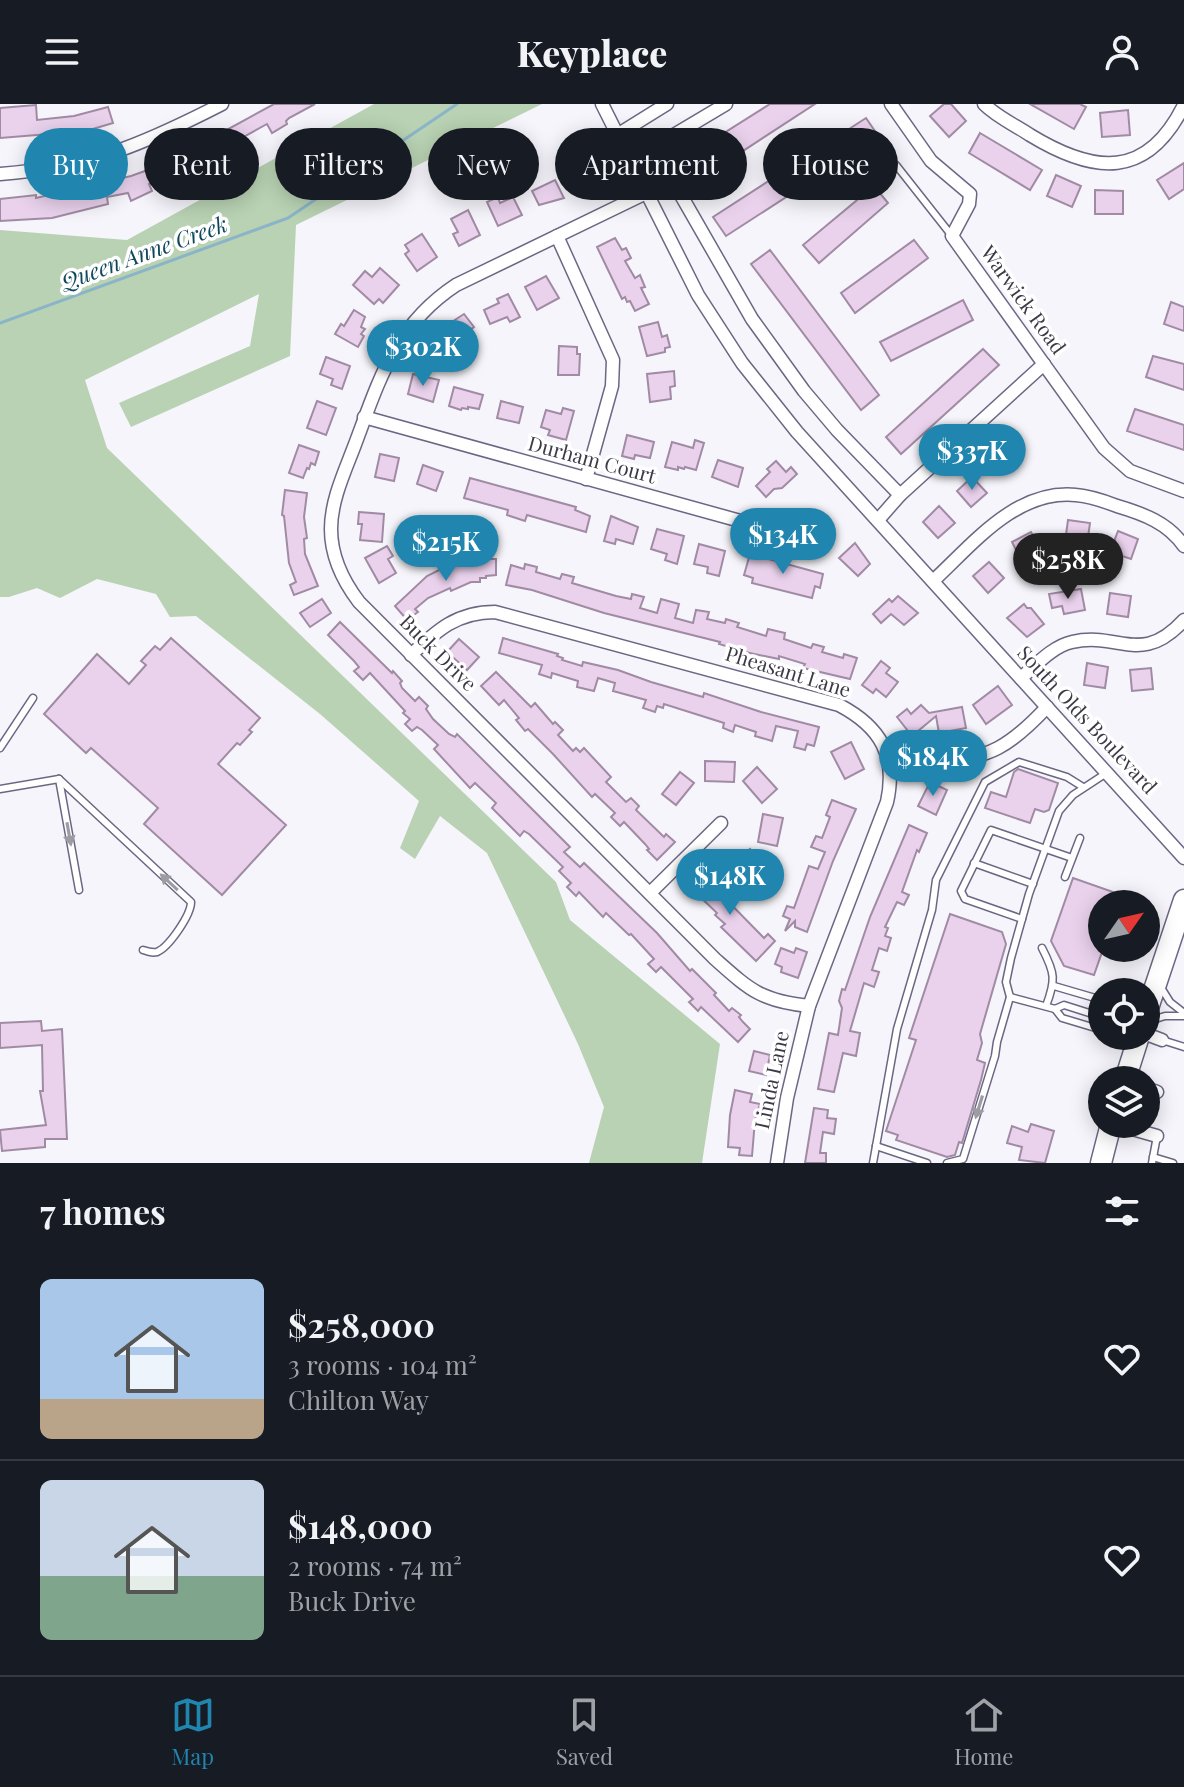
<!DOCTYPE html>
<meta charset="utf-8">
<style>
body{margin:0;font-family:"Playfair Display",serif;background:#20242c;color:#f1f3f6;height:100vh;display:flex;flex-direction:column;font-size:30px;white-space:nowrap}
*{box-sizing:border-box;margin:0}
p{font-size:26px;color:#9ea1a6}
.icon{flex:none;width:44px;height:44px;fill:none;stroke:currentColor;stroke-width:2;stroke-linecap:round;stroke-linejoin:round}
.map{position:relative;height:1059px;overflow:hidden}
.details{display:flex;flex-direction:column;background:#171b24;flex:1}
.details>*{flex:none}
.hud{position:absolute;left:24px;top:24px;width:1136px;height:72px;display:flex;gap:16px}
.needle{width:52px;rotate:56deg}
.buttons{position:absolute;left:1088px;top:786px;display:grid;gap:16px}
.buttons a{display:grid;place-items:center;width:72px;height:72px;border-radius:50%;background:#171b24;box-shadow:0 4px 20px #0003;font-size:40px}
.price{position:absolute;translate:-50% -68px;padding:0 18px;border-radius:28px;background:#2086af;color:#fff;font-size:26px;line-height:52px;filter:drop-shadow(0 2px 4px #0008)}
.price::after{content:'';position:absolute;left:50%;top:48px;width:24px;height:18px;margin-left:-12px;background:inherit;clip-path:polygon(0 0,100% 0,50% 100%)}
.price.selected{background:#222;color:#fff}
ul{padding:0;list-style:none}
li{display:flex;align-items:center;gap:24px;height:200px;padding:0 40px}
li+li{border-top:2px solid #363941}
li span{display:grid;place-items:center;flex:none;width:224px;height:160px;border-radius:12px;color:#555}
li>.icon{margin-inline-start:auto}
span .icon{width:96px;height:96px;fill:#fffc;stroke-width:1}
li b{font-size:34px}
h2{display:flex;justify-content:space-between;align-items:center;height:96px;padding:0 40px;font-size:34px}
.chip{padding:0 28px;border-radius:36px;background:#171b24;box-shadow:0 4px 20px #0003;font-size:28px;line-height:72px}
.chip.selected{background:#2086af;color:#fff}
header{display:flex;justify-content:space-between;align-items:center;height:104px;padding:0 40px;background:#171b24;font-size:36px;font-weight:800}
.dock{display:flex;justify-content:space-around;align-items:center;height:112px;border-top:2px solid #363941;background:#171b24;font-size:22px;color:#9ea1a6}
.dock a{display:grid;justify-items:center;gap:4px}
.dock .selected{color:#2086af}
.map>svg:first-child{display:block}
</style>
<header><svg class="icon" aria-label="menu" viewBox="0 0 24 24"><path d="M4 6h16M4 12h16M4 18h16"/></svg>Keyplace<svg class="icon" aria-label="person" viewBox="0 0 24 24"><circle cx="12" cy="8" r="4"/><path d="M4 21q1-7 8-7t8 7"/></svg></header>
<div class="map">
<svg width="1184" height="1059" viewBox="0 0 1184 1059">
<rect width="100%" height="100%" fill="#f5f5fb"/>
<polygon fill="#b9d2b3" points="374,0 542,0 296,121 290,252 131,323 119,299 250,242 259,190 85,276 107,344 556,778 570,816 720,940 702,1059 589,1059 604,1003 578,940 487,749 440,712 415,755 400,744 419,697 320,610 196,512 170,513 156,490 97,475 60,494 37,484 9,493 0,493 0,126 127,136"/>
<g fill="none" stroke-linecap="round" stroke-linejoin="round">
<polyline stroke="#8ab4c8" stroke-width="3" points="0,219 288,114 457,0"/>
</g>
<g fill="#ead2ed" stroke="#a18ba4" stroke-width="2">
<polygon points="274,0 315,0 289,14 286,17 287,20 272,29 267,20 222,45 226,52 214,58 217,66 209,70 208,67 185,77 183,72 176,75 174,69 149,80 152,87 131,97 128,89 107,93 108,100 52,114 0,117 0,95 36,91 36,94 131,72 159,62 158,59 185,48 190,60 207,51 201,40"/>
<polygon points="770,0 815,0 700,75 686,53"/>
<polygon points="944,0 951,0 966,17 949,33 930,12"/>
<polygon points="1030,0 1080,0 1086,3 1074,25"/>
<polygon points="36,1 37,16 74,12 108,3 113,19 86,27 0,34 0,4"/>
<polygon points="1128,6 1130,31 1102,33 1100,9"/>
<polygon points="866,14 879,33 726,132 713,113"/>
<polygon points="980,29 1042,66 1030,86 969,49"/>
<polygon points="599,55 608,72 584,84 575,67"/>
<polygon points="1184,59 1184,85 1169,95 1157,76"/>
<polygon points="1056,71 1081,82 1072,103 1047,92"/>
<polygon points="555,76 564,94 539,101 532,87"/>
<polygon points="874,82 888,99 819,159 803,141"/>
<polygon points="1095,86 1123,87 1123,110 1095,110"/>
<polygon points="498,93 500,99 513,93 522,111 498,122 487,98"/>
<polygon points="468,106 480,131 459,142 453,130 458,128 451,115"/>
<polygon points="422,130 437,153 417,167 405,150 409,147 405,141"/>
<polygon points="615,134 622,146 626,144 631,154 625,157 635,174 640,171 645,183 641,184 649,200 635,207 630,197 627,198 625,193 622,195 597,143"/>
<polygon points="914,136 928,154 855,209 841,189"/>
<polygon points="770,146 879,291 861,306 751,160"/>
<polygon points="380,164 399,181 383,199 379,195 374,200 353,181 365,167 372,173"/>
<polygon points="546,172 559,194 537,206 525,183"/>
<polygon points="508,190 520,213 510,218 507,213 490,220 484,206 499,199 497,195"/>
<polygon points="963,196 973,216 891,257 880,238"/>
<polygon points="1171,198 1184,203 1184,227 1164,220"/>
<polygon points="354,206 365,213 361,223 365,225 361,230 364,232 358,243 335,230 341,220 344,222"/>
<polygon points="464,210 474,223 463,232 467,236 456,245 441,225"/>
<polygon points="658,218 662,233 667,231 670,243 665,244 665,248 647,252 639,223"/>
<polygon points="559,242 577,243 577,250 580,250 579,271 558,271"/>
<polygon points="983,245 999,261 901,350 886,333"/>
<polygon points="1153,252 1184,260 1184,286 1146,273"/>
<polygon points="326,253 350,262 342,285 331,281 333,275 320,270"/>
<polygon points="674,267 675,282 670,283 671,295 650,298 647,270"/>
<polygon points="413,270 439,276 433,298 408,290"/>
<polygon points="454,283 483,291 479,305 468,303 468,305 462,304 461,306 449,302"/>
<polygon points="317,297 336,304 326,331 307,324"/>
<polygon points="501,297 523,303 519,319 497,314"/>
<polygon points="563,304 574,307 566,336 548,331 550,326 541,323 546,306 561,310"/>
<polygon points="1135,305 1184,321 1184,346 1127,327"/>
<polygon points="627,331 654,338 650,354 635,351 634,355 622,352"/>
<polygon points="695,336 704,339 696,366 685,363 684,365 678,363 678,366 665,363 672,338 693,344"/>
<polygon points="299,341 319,348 315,361 311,359 309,365 307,364 303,374 289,369"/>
<polygon points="380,350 399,354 394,377 375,373"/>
<polygon points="718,356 743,364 738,383 712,373"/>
<polygon points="776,357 786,368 791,363 797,370 782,384 774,385 766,393 756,382 770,368 767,365"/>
<polygon points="423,361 443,368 436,387 417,380"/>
<polygon points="972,373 987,389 971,403 957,387"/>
<polygon points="470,374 576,403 575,406 590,412 586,428 527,411 525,417 507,411 508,406 464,394"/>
<polygon points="285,386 307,389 304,413 307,434 304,435 305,450 318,482 294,491 290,481 296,478 289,459 284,412 282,411"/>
<polygon points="939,402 955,419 938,434 923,418"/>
<polygon points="359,408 384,410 382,438 360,436 362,420 358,420"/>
<polygon points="611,412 638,423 633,440 616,435 615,440 604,437"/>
<polygon points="1068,416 1090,419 1087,440 1065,438"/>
<polygon points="657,425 684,432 677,460 665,456 667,450 651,445"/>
<polygon points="1118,427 1138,435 1131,455 1110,448"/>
<polygon points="1031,428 1042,448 1022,458 1012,438"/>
<polygon points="855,439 870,460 858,472 839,454"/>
<polygon points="699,440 725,447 719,472 707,469 708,463 694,460"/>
<polygon points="387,442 393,452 388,455 396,469 379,479 365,454"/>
<polygon points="750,450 823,470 820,484 815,482 812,494 752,479 753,474 744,471"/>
<polygon points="478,455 496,455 496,471 486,472 486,474 480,474 480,478 471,478 451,487 450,484 428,494 415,505 418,508 407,516 395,502 427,472 453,459 478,458"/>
<polygon points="989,458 1004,474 988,489 973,472"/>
<polygon points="525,460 537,463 536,468 560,475 562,470 574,473 572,479 616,492 631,495 632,490 644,493 640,504 657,509 661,495 679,500 675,514 693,519 696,506 709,508 707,515 725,519 726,515 739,519 737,523 766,532 768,525 785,529 784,535 811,544 813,540 824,543 822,548 843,554 844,550 857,554 850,575 803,564 805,560 779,552 779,555 745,548 719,540 720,538 604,509 532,486 506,481 511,461 524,465"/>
<polygon points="1081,485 1085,506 1064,510 1062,502 1052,504 1049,490"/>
<polygon points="1110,489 1131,492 1128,513 1107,510"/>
<polygon points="898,492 918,509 904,521 891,510 881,519 873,510 889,495 892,498"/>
<polygon points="322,495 331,509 310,523 300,509"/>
<polygon points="1024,500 1027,504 1031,504 1044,520 1027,533 1007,514"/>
<polygon points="340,518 392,569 393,567 402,577 400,579 402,584 415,597 419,593 428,602 426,605 433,615 449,630 455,633 457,630 570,743 564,748 580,763 584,759 657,829 690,867 692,865 716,889 714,891 729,907 732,904 741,911 739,913 743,918 750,925 738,938 701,903 698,907 689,898 693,895 661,863 656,868 648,860 654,855 631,830 629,831 606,809 603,813 579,788 576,792 567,783 571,779 559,767 563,763 529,730 524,727 520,732 492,704 496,699 475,679 470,684 434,645 438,641 422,626 417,623 412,627 405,620 410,615 403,609 405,607 370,569 363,576 354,567 359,563 354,557 328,531"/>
<polygon points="171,534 260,614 249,626 252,628 240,641 237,639 218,660 286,721 222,791 144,720 158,704 91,644 86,649 44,610 97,550 129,580 146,561 141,557 155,542 160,546"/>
<polygon points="503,534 558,550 557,552 563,554 562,556 582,562 583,558 618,566 651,578 703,593 704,589 761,608 819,623 814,642 807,640 805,646 794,643 798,627 776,622 772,637 755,632 756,628 735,621 733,628 723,624 724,619 664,600 663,604 657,602 655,608 643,604 646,596 613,587 615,579 598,574 594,587 577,583 578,577 552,569 551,574 539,570 542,561 499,549"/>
<polygon points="459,535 479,553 467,566 447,548"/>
<polygon points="881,557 890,564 886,569 898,578 886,593 876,585 873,589 862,581"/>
<polygon points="1087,559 1108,563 1105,584 1084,581"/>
<polygon points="1151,564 1153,585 1132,587 1130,566"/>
<polygon points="496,568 531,603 535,599 553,620 555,618 563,626 558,631 573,647 576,644 580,648 584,644 611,673 606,678 626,698 631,694 639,702 636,706 664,733 666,730 675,738 657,756 647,746 649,745 645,740 624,718 620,722 611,713 615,709 595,690 592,693 553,650 528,625 525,627 516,616 519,614 504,596 499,601 481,582"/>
<polygon points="998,582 1012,601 986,620 973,601"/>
<polygon points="921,601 929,609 962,603 966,624 939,629 936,612 912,632 897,613 907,605 911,610"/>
<polygon points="851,638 864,665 845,675 831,648"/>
<polygon points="705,657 735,658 734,678 705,677"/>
<polygon points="757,663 777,685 762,699 743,677"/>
<polygon points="1018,665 1058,679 1049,706 1044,708 1035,705 1030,719 985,704 991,688 1006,693 1014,668"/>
<polygon points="680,668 694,679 676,701 662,690"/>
<polygon points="930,678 947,686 936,711 918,702"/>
<polygon points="832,696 856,705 833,757 807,828 795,823 795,817 785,827 790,815 783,812 787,802 794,804 809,762 818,765 825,748 811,743 816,732 822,734 830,713 826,711"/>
<polygon points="763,710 783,714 777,742 758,738"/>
<polygon points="909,721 927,729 919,748 917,746 902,788 909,791 904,801 897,798 885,823 888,824 885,832 891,834 887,847 879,844 872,866 879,868 874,883 864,879 850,927 860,929 856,952 843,949 834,988 818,985 829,929 838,931 842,904 839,897 842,885 845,886 870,813"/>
<polygon points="750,745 764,760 742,780 728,764"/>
<polygon points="702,766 711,774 708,777 764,834 768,830 775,837 756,857 721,823 725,820 715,811 717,809 697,790 694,793 684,783"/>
<polygon points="1073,774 1116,789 1118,793 1118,800 1102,800 1102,848 1094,871 1064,862 1051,837"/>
<polygon points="950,810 1002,828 1006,840 980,930 982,939 977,956 985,959 981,976 962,1039 959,1038 955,1051 947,1053 896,1036 898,1031 886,1027 916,936 909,934"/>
<polygon points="781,844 794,849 796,844 807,848 798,874 781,868 782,863 775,860"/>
<polygon points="41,917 42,927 62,925 67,1035 45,1035 45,1043 2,1047 0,1026 46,1021 40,987 43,987 42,941 0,944 0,919"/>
<polygon points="754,947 770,951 766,971 749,967"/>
<polygon points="735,986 752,990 750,998 760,1000 755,1016 752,1052 739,1051 740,1044 728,1043 730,1011"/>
<polygon points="814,1004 828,1006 827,1014 836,1015 834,1030 823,1028 820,1049 826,1049 826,1059 805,1059"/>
<polygon points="1031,1020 1054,1027 1045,1059 1019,1056 1022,1043 1007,1039 1012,1022 1028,1028"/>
</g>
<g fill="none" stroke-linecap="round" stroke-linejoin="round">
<g stroke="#6b6783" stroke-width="9">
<g id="service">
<polyline points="896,61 952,132"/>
<polyline points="0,644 33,594"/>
<path d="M 59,675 L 191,798 C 191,811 169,843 157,848 C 152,849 149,848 143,846"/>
<polyline points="59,675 79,786"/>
<polyline points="0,685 59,675"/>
<polyline points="974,759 1033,780"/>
<polyline points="1065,773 1080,734"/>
<polyline points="1022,815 965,795 961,787 991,726 1072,754"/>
<path d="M 1042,844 C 1055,869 1056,876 1046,902"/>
<polyline points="1054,882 1102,896"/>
<polyline points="1160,882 1170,898 1184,909"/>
<polyline points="1010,893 1055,905 1064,901 1102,913"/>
<polyline points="1055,905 1062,914 1102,926"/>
<polyline points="1149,917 1165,912 1184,912"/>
<polyline points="1162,936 1184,943"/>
<polyline points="876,1042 927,1059"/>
<polyline points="1153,1053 1173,1059"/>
<polyline points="873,1059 897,925 932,806 936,776 985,678 1019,658 1067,673 1083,683"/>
<polyline points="947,1059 963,1055 995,952 997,938 1010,893 1006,878 1011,854 1029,790 1059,707 1073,691 1105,670"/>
<polyline points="1152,1059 1157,1032"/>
</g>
</g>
<g stroke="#6b6783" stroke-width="15">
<g id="minor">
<polyline points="602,0 698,191 742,259 797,328 1184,754"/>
<polyline points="726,0 674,31 665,46 674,79 752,215 804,287 837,326 900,391"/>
<polyline points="891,0 931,57 970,90 969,100 952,132 1104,344 1130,367 1184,387"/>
<path d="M 984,0 C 997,13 1015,21 1030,31 C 1094,70 1147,76 1184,1"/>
<polyline points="617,31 667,0"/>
<path d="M 0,70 C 91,63 142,41 222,0"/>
<path d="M 646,89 L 456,181 C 394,222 379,277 354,343 C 344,369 331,397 331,425 C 331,452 343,477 359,498 L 715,855 C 750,886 761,897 809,902"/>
<polyline points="557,132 613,256 612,282 586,375"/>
<polyline points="364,313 762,423 782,426 810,416"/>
<polyline points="878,416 900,391 1044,260"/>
<path d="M 933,477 C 973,440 1016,385 1076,391 C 1090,392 1104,397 1117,402 C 1144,410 1168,419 1184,442"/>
<path d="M 411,551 C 437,526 457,508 495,508 L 839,601 C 881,623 897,652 887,698 L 809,902 L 787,994 L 777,1059"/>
<path d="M 1021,574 C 1036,561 1053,542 1072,538 C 1119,527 1141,563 1184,516"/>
<path d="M 891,664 C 923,659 970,659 998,644 C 1017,634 1033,618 1047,603"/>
<polyline points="650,789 721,719"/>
<polyline points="1146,930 1162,936"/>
<polyline points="1146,984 1157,988"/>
<polyline points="1115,1020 1157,1032"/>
</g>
</g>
<g stroke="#6b6783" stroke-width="23">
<g id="primary">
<polyline points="1146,910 1184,796"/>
<polyline points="1125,976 1139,932"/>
<polyline points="1101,1059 1111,1020"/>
</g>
</g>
<use href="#service" stroke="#fff" stroke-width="6"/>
<use href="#minor" stroke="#fff" stroke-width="12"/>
<use href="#primary" stroke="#fff" stroke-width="20"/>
</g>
<defs><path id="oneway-solid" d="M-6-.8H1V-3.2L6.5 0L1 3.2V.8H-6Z" transform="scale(2)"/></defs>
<g fill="#9e9ca3">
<use href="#oneway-solid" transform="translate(69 730) rotate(80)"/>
<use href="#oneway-solid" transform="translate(169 778) rotate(-137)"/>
<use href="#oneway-solid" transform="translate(979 1003) rotate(107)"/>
</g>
<g text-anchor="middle" stroke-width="7" stroke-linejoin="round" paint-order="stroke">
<g font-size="20" fill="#3c3a47" stroke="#fff">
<text transform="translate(1023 196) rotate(54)" y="7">Warwick Road</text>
<text transform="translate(592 356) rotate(15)" y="7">Durham Court</text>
<text transform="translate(438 549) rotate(45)" y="7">Buck Drive</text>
<text transform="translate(788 568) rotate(17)" y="7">Pheasant Lane</text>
<text transform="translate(1087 616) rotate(47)" y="7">South Olds Boulevard</text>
<text transform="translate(772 976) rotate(-78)" y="7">Linda Lane</text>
</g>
<g font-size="22" font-style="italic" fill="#0e465c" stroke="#fff">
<text transform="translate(144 149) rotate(-20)" y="8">Queen Anne Creek</text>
</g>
</g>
</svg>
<div class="buttons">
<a><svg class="needle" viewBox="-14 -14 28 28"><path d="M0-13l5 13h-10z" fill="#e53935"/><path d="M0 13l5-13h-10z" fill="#9ea1a6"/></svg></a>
<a><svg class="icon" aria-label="locate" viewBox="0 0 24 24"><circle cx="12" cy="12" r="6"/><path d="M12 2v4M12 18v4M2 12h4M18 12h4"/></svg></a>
<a><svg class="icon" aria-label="layers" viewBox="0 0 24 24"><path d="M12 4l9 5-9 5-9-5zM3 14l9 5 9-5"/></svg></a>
</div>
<b class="price" style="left:423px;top:284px">$302K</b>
<b class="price" style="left:972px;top:388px">$337K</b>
<b class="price" style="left:783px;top:472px">$134K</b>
<b class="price" style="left:446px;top:479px">$215K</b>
<b class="price selected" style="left:1068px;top:497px">$258K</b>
<b class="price" style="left:933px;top:694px">$184K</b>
<b class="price" style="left:730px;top:813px">$148K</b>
<div class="hud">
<a class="chip selected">Buy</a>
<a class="chip">Rent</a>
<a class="chip">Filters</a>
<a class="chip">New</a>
<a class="chip">Apartment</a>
<a class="chip">House</a>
</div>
</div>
<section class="details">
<h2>7 homes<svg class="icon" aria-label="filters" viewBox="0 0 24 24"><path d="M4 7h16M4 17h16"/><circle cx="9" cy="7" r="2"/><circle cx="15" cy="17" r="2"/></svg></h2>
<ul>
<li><span style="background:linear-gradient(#a9c7e8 75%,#b9a48a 0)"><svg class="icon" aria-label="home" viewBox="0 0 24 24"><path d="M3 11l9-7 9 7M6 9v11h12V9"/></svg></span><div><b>$258,000</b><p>3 rooms · 104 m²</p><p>Chilton Way</p></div><svg class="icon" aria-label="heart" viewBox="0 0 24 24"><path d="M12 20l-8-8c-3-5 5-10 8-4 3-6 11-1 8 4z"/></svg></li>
<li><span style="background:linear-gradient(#c9d6e8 60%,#7fa58c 0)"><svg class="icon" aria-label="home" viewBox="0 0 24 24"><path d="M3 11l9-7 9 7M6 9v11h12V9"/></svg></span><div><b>$148,000</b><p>2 rooms · 74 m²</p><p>Buck Drive</p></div><svg class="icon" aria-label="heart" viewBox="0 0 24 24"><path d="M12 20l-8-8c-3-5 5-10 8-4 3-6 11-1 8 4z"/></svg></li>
</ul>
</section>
<nav class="dock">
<a class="selected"><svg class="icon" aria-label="map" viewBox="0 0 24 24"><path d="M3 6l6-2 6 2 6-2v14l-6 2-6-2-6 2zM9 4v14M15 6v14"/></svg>Map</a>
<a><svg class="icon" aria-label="saved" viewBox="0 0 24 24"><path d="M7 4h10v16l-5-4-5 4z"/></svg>Saved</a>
<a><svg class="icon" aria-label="home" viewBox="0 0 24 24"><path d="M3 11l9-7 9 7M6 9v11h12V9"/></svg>Home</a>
</nav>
